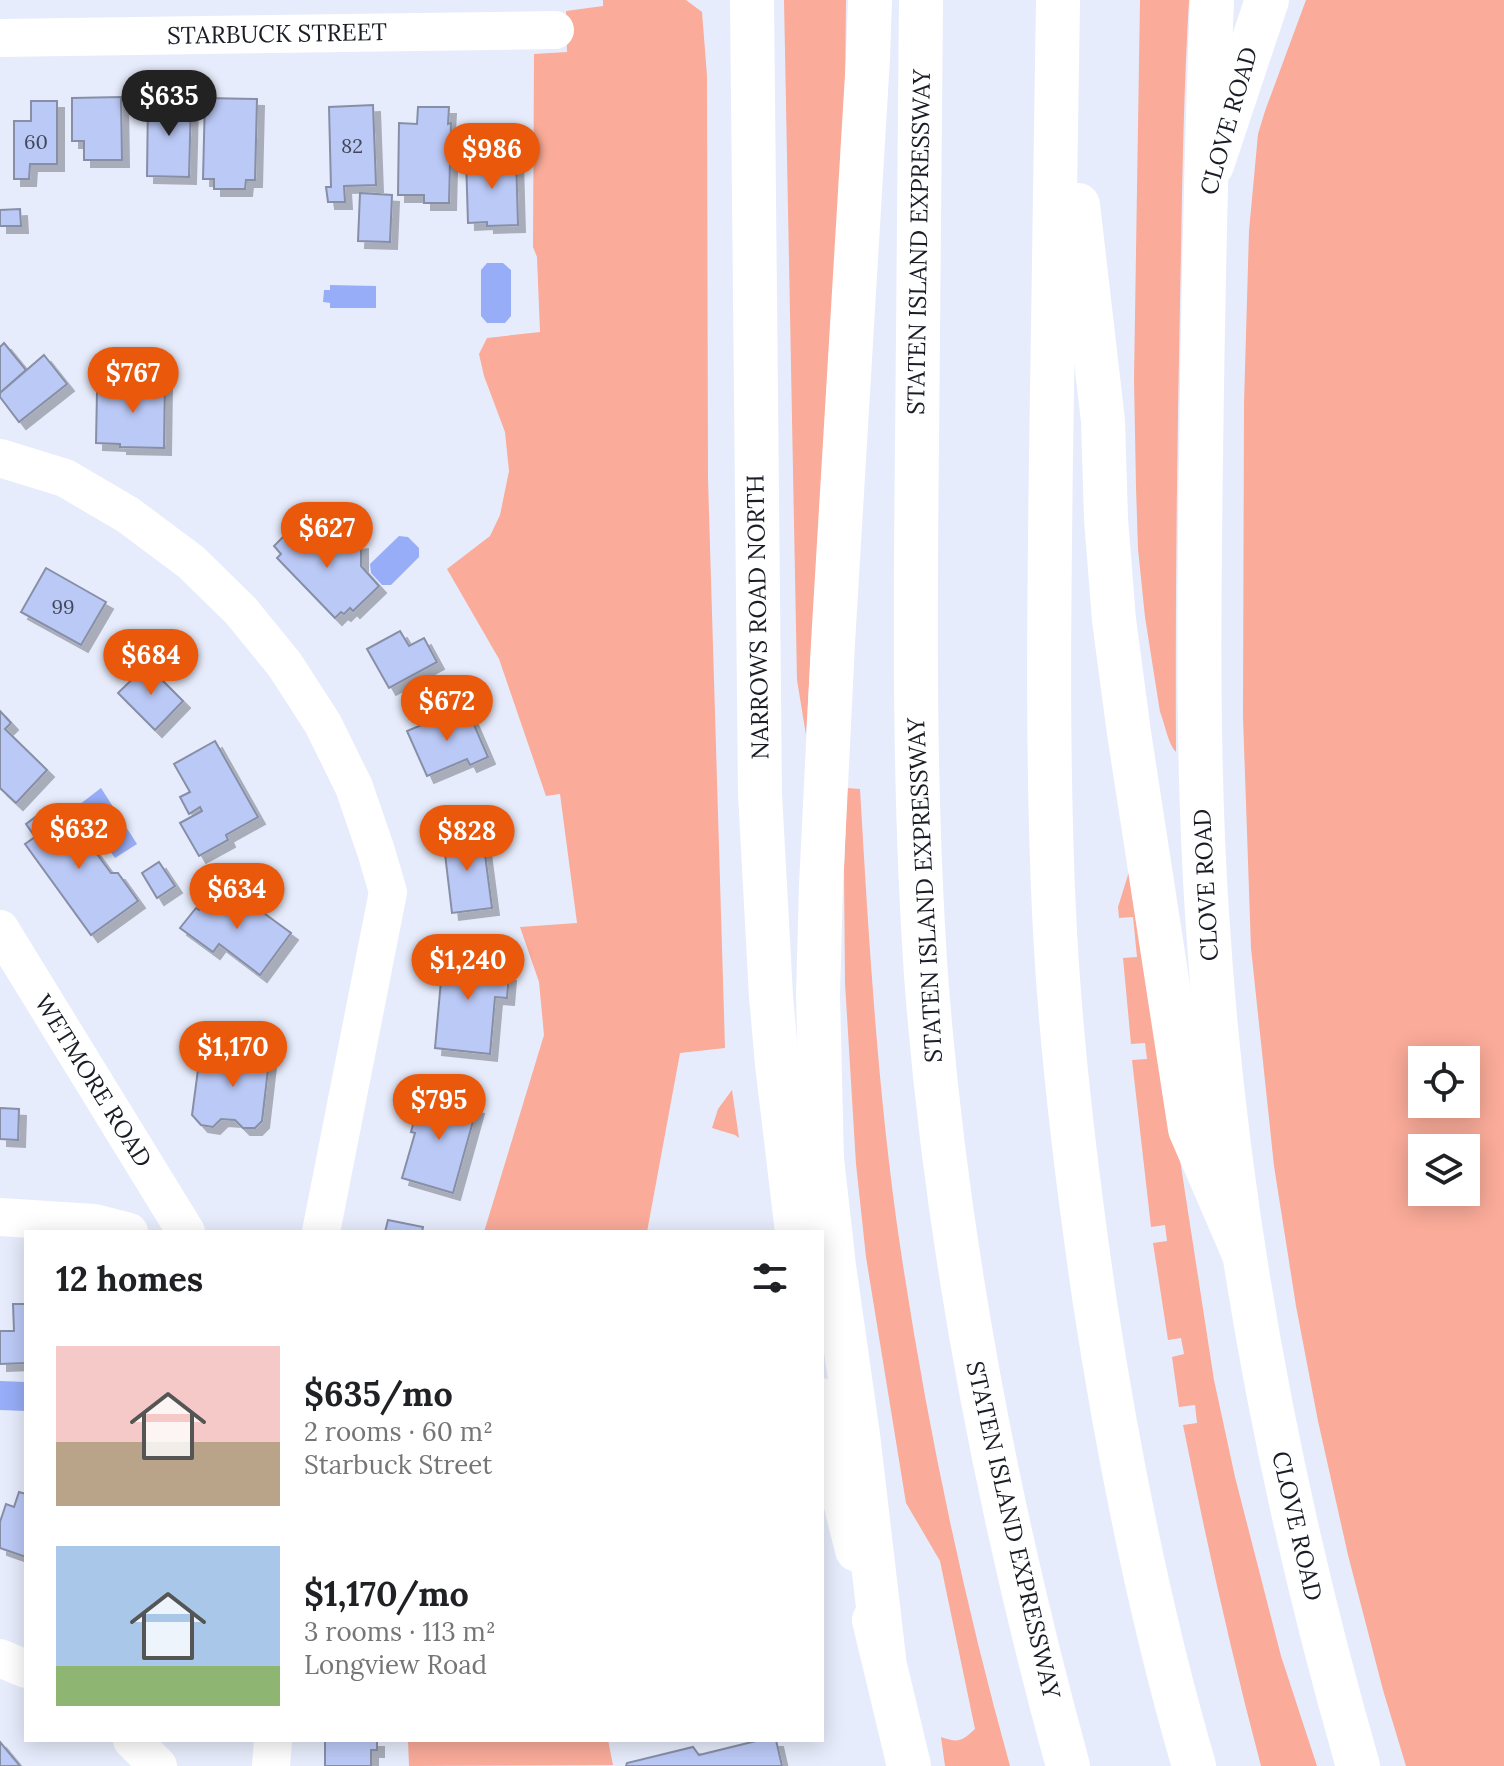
<!DOCTYPE html>
<meta charset="utf-8">
<style>
body{margin:0;font-family:Lora,serif;background:#f6f6f6;color:#202124;height:100vh;display:flex;flex-direction:column;font-size:30px;white-space:nowrap}
*{box-sizing:border-box;margin:0}
p{font-size:26px;color:#757577}
.icon{flex:none;width:44px;height:44px;fill:none;stroke:currentColor;stroke-width:2;stroke-linecap:round;stroke-linejoin:round}
.map{position:relative;flex:1;overflow:hidden}
.details{position:absolute;left:24px;top:1230px;width:800px;height:512px;display:flex;flex-direction:column;background:#fff;border-radius:0px;box-shadow:0 4px 20px #0003}
.details>*{flex:none}
.buttons{position:absolute;left:1408px;top:1046px;display:grid;gap:16px}
.buttons a{display:grid;place-items:center;width:72px;height:72px;border-radius:0px;background:#fff;box-shadow:0 4px 20px #0003;font-size:40px}
.price{position:absolute;translate:-50% -68px;padding:0 18px;border-radius:28px;background:#ea580c;color:#fff;font-size:26px;line-height:52px;filter:drop-shadow(0 2px 4px #0008)}
.price::after{content:'';position:absolute;left:50%;top:48px;width:24px;height:18px;margin-left:-12px;background:inherit;clip-path:polygon(0 0,100% 0,50% 100%)}
.price.on{background:#222;color:#fff}
ul{padding:0;list-style:none}
li{display:flex;align-items:center;gap:24px;height:200px;padding:0 32px}
li span{display:grid;place-items:center;flex:none;width:224px;height:160px;border-radius:0px;color:#555}
li>.icon{margin-inline-start:auto}
span .icon{width:96px;height:96px;fill:#fffc;stroke-width:1}
li b{font-size:34px}
h2{display:flex;justify-content:space-between;align-items:center;height:96px;padding:0 32px;font-size:34px}
.map>svg:first-child{display:block}
</style>
<div class="map">
<svg width="1504" height="1766" viewBox="0 0 1504 1766">
<defs>
<filter id="shadow"><feDropShadow dx="7" dy="7" stdDeviation="0" flood-color="#0004"/></filter>
</defs>
<rect width="100%" height="100%" fill="#e7ecfc"/>
<g fill="#faab99" fill-rule="evenodd">
<polygon points="603,0 686,0 702,12 707,76 708,479 725,1048 680,1053 647,1232 484,1232 544,1035 539,982 520,927 577,923 560,794 546,796 499,659 447,569 490,536 500,515 509,471 505,432 484,376 479,354 487,338 540,332 537,257 533,247 534,54 567,52 566,11 603,6"/>
<polygon points="784,0 846,0 845,90 806,735 797,680"/>
<path d="M 1140,0 L 1189,0 C 1183,101 1182,202 1180,303 C 1177,453 1175,602 1176,752 C 1168,744 1165,724 1160,712 L 1145,617 L 1138,549 L 1136,487 L 1134,379 Z"/>
<path d="M 1306,0 L 1504,0 L 1504,1766 L 1406,1766 L 1383,1690 L 1348,1555 L 1318,1421 L 1296,1306 L 1274,1166 L 1251,948 L 1243,717 L 1244,404 L 1249,231 L 1258,134 L 1265,111 ZM 1422,1060 L 1466,1060 L 1466,1104 L 1422,1104 ZM 1422,1148 L 1466,1148 L 1466,1192 L 1422,1192 Z"/>
<path d="M 847,788 L 860,789 C 869,944 878,1099 901,1252 C 927,1425 963,1597 1010,1766 L 945,1766 L 941,1737 C 958,1743 961,1742 975,1729 L 940,1561 L 906,1503 L 866,1257 L 856,1164 L 845,983 L 844,870 Z"/>
<path d="M 1132,862 L 1168,1082 L 1214,1380 L 1235,1477 L 1281,1656 L 1317,1766 L 1261,1766 C 1231,1653 1206,1540 1183,1425 L 1197,1423 L 1195,1405 L 1179,1407 L 1172,1357 L 1184,1354 L 1181,1338 L 1168,1340 L 1153,1243 L 1167,1241 L 1165,1225 L 1151,1227 L 1132,1060 L 1147,1059 L 1145,1043 L 1131,1044 L 1123,958 L 1137,957 L 1133,917 L 1119,918 L 1118,907 Z"/>
<polygon points="732,1090 739,1138 735,1135 712,1128 718,1109"/>
<polygon points="408,1740 608,1740 613,1765 409,1766"/>
</g>
<g fill="#97adf7">
<polygon points="487,263 503,263 511,270 511,316 505,323 487,323 481,316 481,270"/>
<polygon points="330,285 376,286 376,308 330,308 330,303 323,302 324,290 330,290"/>
<polygon points="399,536 408,537 419,548 419,557 391,585 382,585 371,573 370,564"/>
<polygon points="101,788 137,844 115,858 97,833 75,808"/>
<polygon points="0,1381 26,1382 26,1411 0,1410"/>
</g>
<g fill="#bbc9f6" stroke="#878fa7" stroke-width="2" filter="url(#shadow)">
<polygon points="121,97 122,160 84,160 84,141 72,141 72,98"/>
<polygon points="205,98 257,99 255,180 246,180 245,189 214,189 214,179 203,179"/>
<polygon points="148,99 191,99 189,177 147,176"/>
<polygon points="31,101 57,101 57,164 30,164 29,179 14,179 14,121 31,121"/>
<polygon points="373,105 376,185 344,186 345,202 328,202 326,187 331,187 329,107"/>
<polygon points="418,107 449,107 448,124 451,123 449,203 424,203 424,195 398,195 399,123 417,124"/>
<polygon points="516,157 518,225 487,226 487,222 468,223 466,159"/>
<polygon points="360,193 392,195 390,242 358,241"/>
<polygon points="20,209 21,226 0,226 0,210"/>
<polygon points="4,343 26,370 0,393 0,347"/>
<polygon points="44,355 67,384 19,422 0,397 0,393"/>
<polygon points="133,377 165,378 164,448 120,447 120,444 96,443 97,391 133,392"/>
<polygon points="295,525 302,533 308,527 326,546 361,542 361,566 379,586 353,611 350,608 344,614 341,612 335,618 277,558 281,554 274,546"/>
<polygon points="46,568 106,602 81,645 21,612"/>
<polygon points="400,631 409,646 424,638 437,662 389,688 367,649"/>
<polygon points="135,635 152,647 132,674 116,663"/>
<polygon points="147,665 183,701 155,730 118,693"/>
<polygon points="0,711 11,723 5,729 47,770 16,803 0,788"/>
<polygon points="468,711 488,757 470,765 467,759 427,776 407,731 448,714 450,719"/>
<polygon points="215,741 258,817 226,835 228,840 199,856 180,823 202,811 200,807 189,814 180,797 190,792 174,764"/>
<polygon points="72,810 94,842 92,847 111,873 118,873 138,901 91,935 25,844 35,837 26,824 42,812 52,825"/>
<polygon points="482,832 492,908 452,913 443,837"/>
<polygon points="159,862 175,886 157,898 142,873"/>
<polygon points="219,890 252,914 257,908 291,933 260,975 219,944 213,952 180,928 196,908 199,910 212,893 215,896"/>
<polygon points="444,947 480,951 479,967 498,969 497,973 509,974 507,998 495,997 490,1054 435,1048"/>
<polygon points="231,1047 270,1052 262,1121 255,1128 243,1128 235,1120 221,1119 213,1127 201,1125 192,1115 199,1062 229,1066"/>
<polygon points="422,1092 477,1107 453,1193 402,1178 415,1133 411,1132"/>
<polygon points="0,1108 19,1109 18,1140 0,1139"/>
<polygon points="388,1220 423,1227 422,1232 385,1232"/>
<polygon points="13,1304 26,1304 26,1363 0,1364 0,1331 14,1331"/>
<polygon points="19,1492 26,1494 26,1557 0,1548 0,1522 6,1504 14,1507"/>
<polygon points="325,1740 377,1740 377,1750 371,1750 371,1766 325,1766"/>
<polygon points="760,1740 776,1740 782,1766 626,1766 627,1763 693,1747 699,1755"/>
<polygon points="0,1742 20,1766 0,1766"/>
</g>
<g fill="none" stroke-linecap="round" stroke-linejoin="round">
<g stroke="#fff" stroke-width="38">
<polyline points="0,38 555,30"/>
<polyline points="0,458 65,478 128,515 191,562 241,611 285,665 323,724 354,787 376,851 388,892 321,1232"/>
<polyline points="0,929 186,1232"/>
<polyline points="0,1217 94,1223 129,1232"/>
<polyline points="0,1658 26,1669"/>
<polyline points="132,1740 158,1766"/>
<polyline points="271,1766 273,1740"/>
</g>
<polyline stroke="#fff" stroke-width="44" points="1212,165 1267,0"/>
<g stroke="#fff" stroke-width="44">
<polyline points="752,0 760,794 771,996 777,1064 797,1232"/>
<path d="M 1212,0 C 1206,152 1203,304 1201,456 C 1199,608 1197,761 1207,913 C 1225,1202 1278,1488 1358,1766"/>
<polyline points="822,1400 830,1441 857,1550"/>
<polyline points="874,1620 909,1766"/>
</g>
<g stroke="#fff" stroke-width="44">
<polyline points="870,0 868,58 833,643 821,886 818,995 822,1159 834,1266 858,1435 884,1658"/>
<path d="M 921,0 C 920,149 918,298 917,447 C 915,623 914,799 926,975 C 946,1243 997,1507 1068,1766"/>
<path d="M 1058,0 C 1056,152 1054,304 1051,456 C 1049,608 1047,760 1054,912 C 1060,1043 1076,1173 1095,1303 C 1119,1459 1150,1615 1194,1766"/>
<polyline points="1078,205 1103,421 1106,519 1114,620 1129,733 1190,1129 1243,1252"/>
</g>
</g>
<g text-anchor="middle" stroke-width="7" stroke-linejoin="round" paint-order="stroke">
<g font-size="20" fill="#42485a">
<text x="36" y="149">60</text>
<text x="352" y="153">82</text>
<text x="63" y="614">99</text>
</g>
<g font-size="24" fill="#1a1d26" stroke="#fff">
<text transform="translate(277 34) rotate(-1)" y="8">STARBUCK STREET</text>
<text transform="translate(1229 121) rotate(-74)" y="8">CLOVE ROAD</text>
<text transform="translate(919 242) rotate(-89)" y="8">STATEN ISLAND EXPRESSWAY</text>
<text transform="translate(758 617) rotate(-91)" y="8">NARROWS ROAD NORTH</text>
<text transform="translate(1206 885) rotate(-93)" y="8">CLOVE ROAD</text>
<text transform="translate(925 890) rotate(-93)" y="8">STATEN ISLAND EXPRESSWAY</text>
<text transform="translate(93 1081) rotate(58)" y="8">WETMORE ROAD</text>
<text transform="translate(1297 1526) rotate(77)" y="8">CLOVE ROAD</text>
<text transform="translate(1013 1530) rotate(77)" y="8">STATEN ISLAND EXPRESSWAY</text>
</g>
</g>
</svg>
<div class="buttons">
<a><svg class="icon" aria-label="locate" viewBox="0 0 24 24"><circle cx="12" cy="12" r="6"/><path d="M12 2v4M12 18v4M2 12h4M18 12h4"/></svg></a>
<a><svg class="icon" aria-label="layers" viewBox="0 0 24 24"><path d="M12 4l9 5-9 5-9-5zM3 14l9 5 9-5"/></svg></a>
</div>
<b class="price on" style="left:169px;top:138px">$635</b>
<b class="price" style="left:492px;top:191px">$986</b>
<b class="price" style="left:133px;top:415px">$767</b>
<b class="price" style="left:327px;top:570px">$627</b>
<b class="price" style="left:151px;top:697px">$684</b>
<b class="price" style="left:447px;top:743px">$672</b>
<b class="price" style="left:79px;top:871px">$632</b>
<b class="price" style="left:467px;top:873px">$828</b>
<b class="price" style="left:237px;top:931px">$634</b>
<b class="price" style="left:468px;top:1002px">$1,240</b>
<b class="price" style="left:233px;top:1089px">$1,170</b>
<b class="price" style="left:439px;top:1142px">$795</b>
<section class="details">
<h2>12 homes<svg class="icon" aria-label="filters" viewBox="0 0 24 24"><path d="M4 7h16M4 17h16"/><circle cx="9" cy="7" r="2"/><circle cx="15" cy="17" r="2"/></svg></h2>
<ul>
<li><span style="background:linear-gradient(#f6c9c9 60%,#b9a48a 0)"><svg class="icon" aria-label="home" viewBox="0 0 24 24"><path d="M3 11l9-7 9 7M6 9v11h12V9"/></svg></span><div><b>$635/mo</b><p>2 rooms · 60 m²</p><p>Starbuck Street</p></div></li>
<li><span style="background:linear-gradient(#a9c7e8 75%,#8fb573 0)"><svg class="icon" aria-label="home" viewBox="0 0 24 24"><path d="M3 11l9-7 9 7M6 9v11h12V9"/></svg></span><div><b>$1,170/mo</b><p>3 rooms · 113 m²</p><p>Longview Road</p></div></li>
</ul>
</section>
</div>
